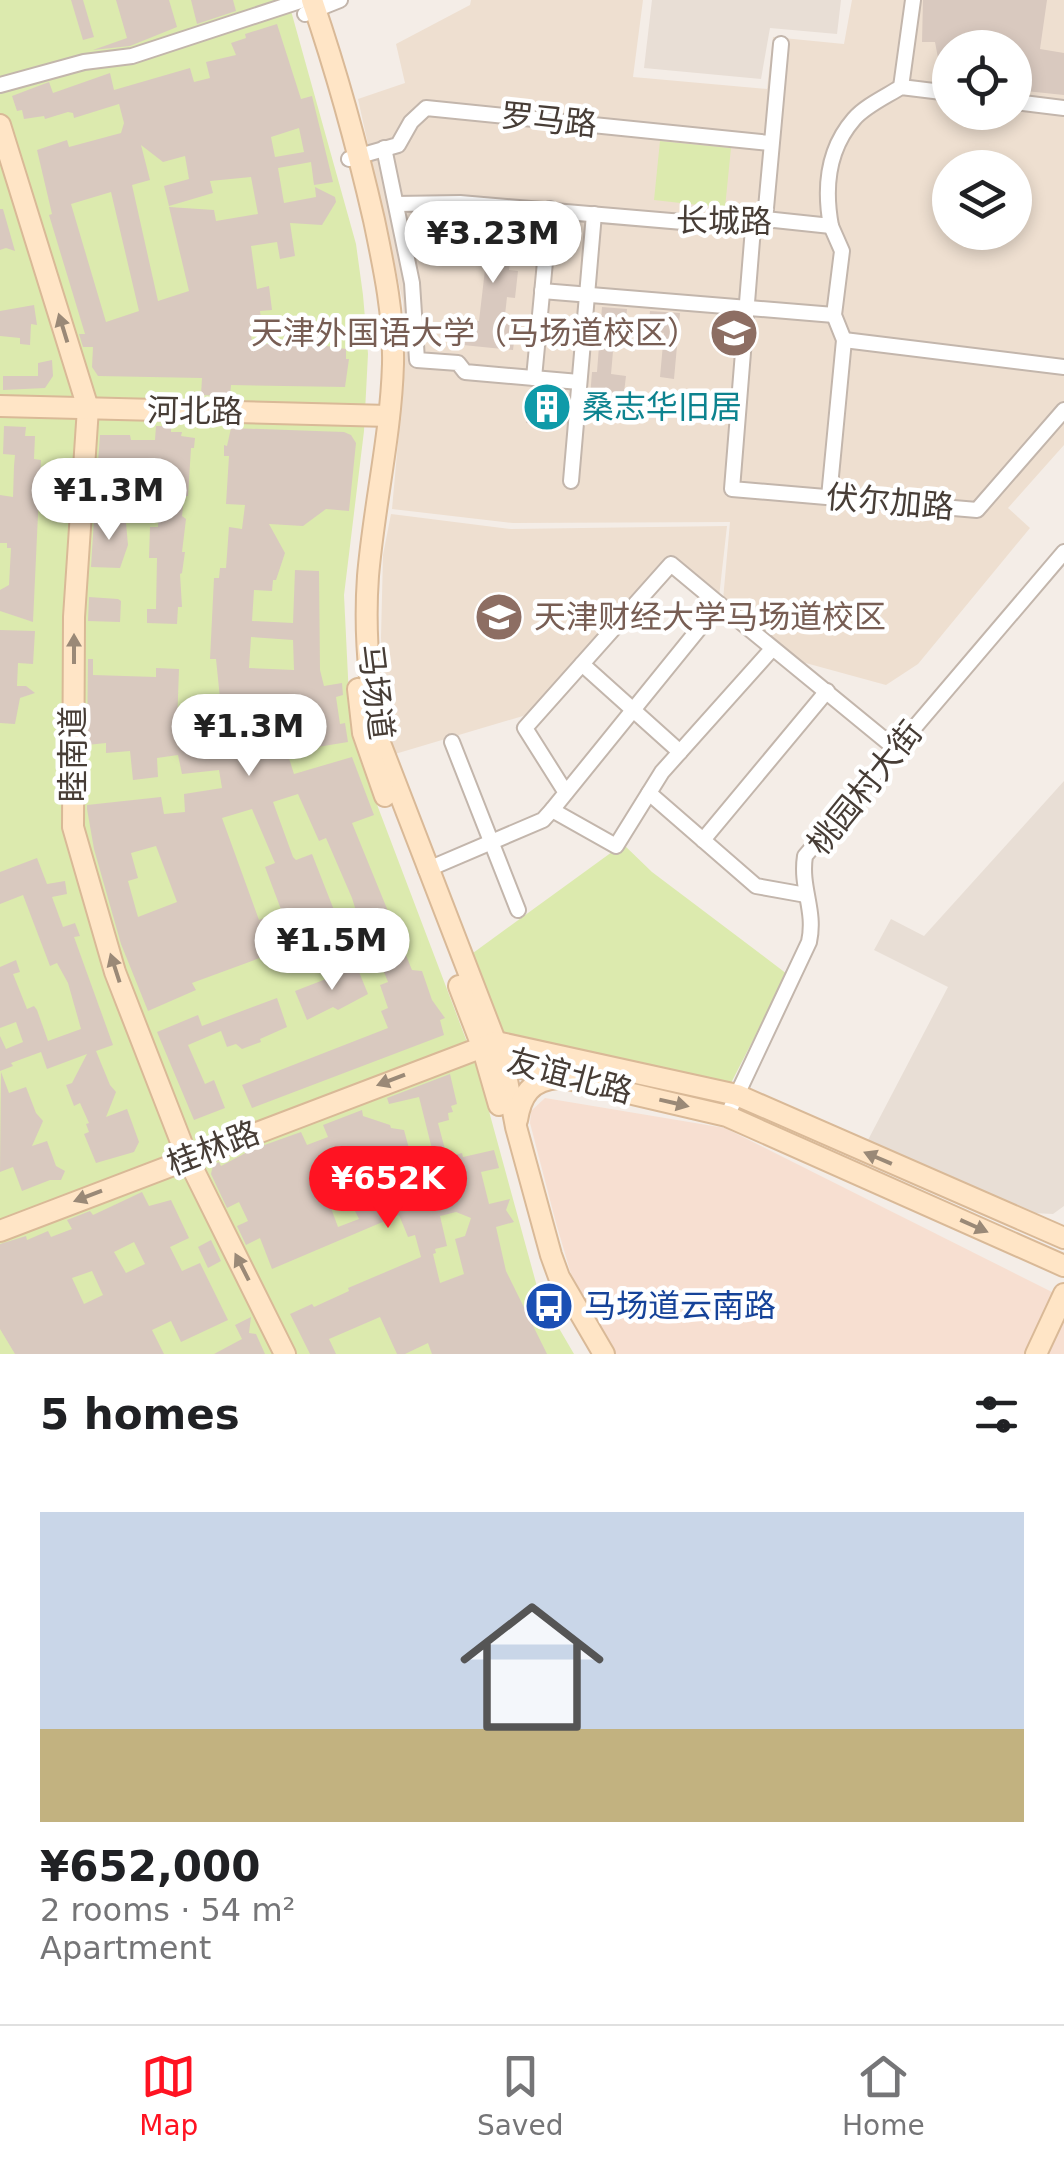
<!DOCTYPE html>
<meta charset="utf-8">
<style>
body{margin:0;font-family:"DejaVu Sans","Noto Sans SC",sans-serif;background:#f6f6f6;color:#202124;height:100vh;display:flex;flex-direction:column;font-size:38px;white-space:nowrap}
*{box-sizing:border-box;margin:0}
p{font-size:32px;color:#757577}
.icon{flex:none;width:55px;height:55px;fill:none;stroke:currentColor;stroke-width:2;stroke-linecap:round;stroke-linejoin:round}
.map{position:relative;height:1354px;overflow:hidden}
.drawer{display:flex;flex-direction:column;background:#fff;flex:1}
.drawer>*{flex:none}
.tools{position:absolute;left:932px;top:30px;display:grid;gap:20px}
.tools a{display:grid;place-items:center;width:100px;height:100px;border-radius:50%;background:#fff;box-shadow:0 5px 15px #0003;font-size:50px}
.price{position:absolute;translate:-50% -85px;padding:0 22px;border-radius:35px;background:#fff;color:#222;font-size:32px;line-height:65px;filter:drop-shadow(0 2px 5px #0008)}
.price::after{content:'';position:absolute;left:50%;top:60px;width:30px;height:22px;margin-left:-15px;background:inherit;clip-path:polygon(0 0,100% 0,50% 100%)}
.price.active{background:#ff1322;color:#fff}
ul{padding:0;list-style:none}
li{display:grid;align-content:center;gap:20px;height:530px;padding:0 40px}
li span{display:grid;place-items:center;height:310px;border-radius:0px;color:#555}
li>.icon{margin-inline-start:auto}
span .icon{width:180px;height:180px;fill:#fffc;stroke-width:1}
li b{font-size:42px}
h2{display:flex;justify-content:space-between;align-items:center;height:120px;padding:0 40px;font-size:42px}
.tab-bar{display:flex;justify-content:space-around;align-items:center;height:140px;border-top:2px solid #e0e0e0;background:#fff;font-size:28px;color:#757577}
.tab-bar a{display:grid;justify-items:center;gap:5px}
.tab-bar .active{color:#ff1322}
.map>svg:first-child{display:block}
</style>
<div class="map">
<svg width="1064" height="1354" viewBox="0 0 1064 1354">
<rect width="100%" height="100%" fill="#f4ede7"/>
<g fill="#e8ded5">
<polygon points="652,0 841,0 837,34 770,28 761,79 644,68"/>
<polygon points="1064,781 1064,1206 1053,1214 1033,1213 1004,1205 868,1140 948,987 874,950 891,919 924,936"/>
</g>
<polygon fill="#f7dfd1" points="545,1098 725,1128 1064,1298 1064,1354 616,1354 571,1274 556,1223 530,1123 531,1111"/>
<g fill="#eedfd0" fill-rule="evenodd">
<path d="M 471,0 L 643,0 L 633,77 L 767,89 L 773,37 L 844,44 L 852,0 L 1064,0 L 1064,445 L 1008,508 L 1030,528 L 918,664 L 886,685 L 791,659 L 723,600 L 730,522 L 513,523 L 392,509 L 405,364 L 403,302 L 358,99 L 405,83 L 396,44 L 470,5 ZM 950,48 L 1015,48 L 1015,112 L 950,112 ZM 950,168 L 1015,168 L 1015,232 L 950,232 Z"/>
<polygon points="391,514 511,529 727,526 719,597 670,558 533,713 395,754 385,722 381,638 383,555"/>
</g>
<g fill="#dceaae">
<polygon points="0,0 288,0 356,244 363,295 368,354 364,431 344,595 350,718 362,765 478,1071 539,1294 574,1354 0,1354"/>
<polygon points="660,141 731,148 725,208 654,200"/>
<polygon points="623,844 652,872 787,974 731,1083 503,1034 473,953"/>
</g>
<g fill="#d9c9bf" fill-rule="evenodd">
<polygon points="71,0 83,0 94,37 83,40"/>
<polygon points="116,0 169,0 177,27 130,46 93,50 127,38"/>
<polygon points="191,0 233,0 236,11 197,24"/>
<polygon points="923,0 1047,0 1040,49 1064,53 1064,95 1015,90 1015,48 950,48 950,58 938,58 935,42 922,42"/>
<path d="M 277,24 L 301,99 L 312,96 L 333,182 L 314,185 L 311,162 L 278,168 L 284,203 L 316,197 L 315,187 L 335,197 L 336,202 L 322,225 L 290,223 L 295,256 L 280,259 L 277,242 L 251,246 L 257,289 L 269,286 L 272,310 L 260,311 L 261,319 L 250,320 L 252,344 L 284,344 L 284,323 L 321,324 L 320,345 L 346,349 L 346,359 L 349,359 L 345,387 L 231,385 L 230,396 L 201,395 L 202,378 L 98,376 L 92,367 L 93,347 L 83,347 L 79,334 L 85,334 L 49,215 L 52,214 L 37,150 L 67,140 L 69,147 L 121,133 L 124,123 L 119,104 L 74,118 L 73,113 L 68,112 L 45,119 L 44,116 L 24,119 L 22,110 L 17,111 L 12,96 L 49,82 L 53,93 L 110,73 L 114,90 L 190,68 L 194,82 L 210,78 L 206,62 L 236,55 L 231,43 L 246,38 L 245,34 ZM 299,128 L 304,152 L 275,157 L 271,137 ZM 141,145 L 163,162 L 185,156 L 189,179 L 164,186 L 169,206 L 213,193 L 210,181 L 251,177 L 258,214 L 216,221 L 214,210 L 169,207 L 189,291 L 158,301 L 132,185 L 150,180 ZM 111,192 L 139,311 L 106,322 L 71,204 Z"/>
<polygon points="0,209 3,209 15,251 6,248 0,250"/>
<polygon points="467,218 524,224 522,247 512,246 509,270 518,271 515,298 507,297 504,324 516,325 513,350 453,344 456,319 479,321 488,244 464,241"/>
<polygon points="34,305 37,325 31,324 30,345 20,344 20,338 0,336 0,311"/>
<polygon points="602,307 627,309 625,330 615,329 611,374 626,376 623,401 590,397 592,372 597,372"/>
<polygon points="650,311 680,313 674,379 660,377 664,333 648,331"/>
<polygon points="52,360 53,376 45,388 3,390 3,376 38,376 38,363"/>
<polygon points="531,388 567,392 564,425 526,423"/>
<polygon points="4,426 26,427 25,436 35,436 34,459 41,460 40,480 59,482 59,494 39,493 33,622 0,611 0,590 9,585 11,548 7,548 7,543 0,543 0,495 13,497 14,466 15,455 3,454"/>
<polygon points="156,426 171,426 171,432 182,432 181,436 195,438 194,448 191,448 188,496 184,496 182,516 186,519 182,552 185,552 182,573 180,574 182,607 178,607 177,624 147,623 147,609 156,609 157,558 149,558 150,527 158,527 161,484 153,483 154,467 130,466 129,486 125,490 96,488 100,435 130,435 131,440 155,440"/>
<path d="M 231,428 L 344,432 L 351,435 L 356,443 L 349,511 L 326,509 L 303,526 L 269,524 L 285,553 L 276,580 L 273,580 L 272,591 L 254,590 L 252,621 L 293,623 L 295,570 L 319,571 L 320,670 L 324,686 L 342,683 L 343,695 L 336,697 L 340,724 L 345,723 L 348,742 L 287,752 L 294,774 L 352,757 L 374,815 L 352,823 L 412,970 L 422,971 L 432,1000 L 445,1018 L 440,1020 L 444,1035 L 252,1108 L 242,1085 L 388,1028 L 381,1011 L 388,1008 L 380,985 L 388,982 L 378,957 L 371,959 L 352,898 L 326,838 L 319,841 L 298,794 L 273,802 L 293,857 L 296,860 L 312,854 L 341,928 L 192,983 L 196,990 L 148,1011 L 121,944 L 94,849 L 87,809 L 87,805 L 161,797 L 164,814 L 185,812 L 184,794 L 222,788 L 219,770 L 182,774 L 178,755 L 157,758 L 158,777 L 133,780 L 130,751 L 106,753 L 106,743 L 87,745 L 88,659 L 93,659 L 93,675 L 156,677 L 156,668 L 179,669 L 177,725 L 222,718 L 216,659 L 210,659 L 214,578 L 219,578 L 220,568 L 226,568 L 229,527 L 242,529 L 245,505 L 226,504 L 229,456 L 224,456 L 224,445 L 227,446 ZM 251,637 L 293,640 L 294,670 L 249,668 ZM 252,809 L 275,863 L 265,867 L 282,912 L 259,920 L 222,818 ZM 156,846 L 177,902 L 138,917 L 128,881 L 138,878 L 131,853 Z"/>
<polygon points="94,519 123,520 126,523 128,545 120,568 91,567"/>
<polygon points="89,597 118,599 121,601 120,622 88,621"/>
<polygon points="0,630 35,631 33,664 18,663 17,686 26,686 35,693 20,698 15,724 0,723"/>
<polygon points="37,858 47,884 65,881 67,894 52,897 63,927 75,923 80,936 74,937 113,1045 96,1051 110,1085 116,1092 106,1117 127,1109 139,1142 134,1152 96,1163 84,1134 89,1132 86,1124 89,1123 80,1103 74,1106 66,1085 72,1083 87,1054 47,1069 41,1052 11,1063 13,1066 0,1071 0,1036 6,1049 23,1042 16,1022 0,1028 0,967 16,960 20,972 13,974 27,1009 34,1006 37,1010 48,1041 81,1029 68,983 57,963 50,966 23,895 0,904 0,872"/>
<polygon points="357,967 368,994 338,1010 333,1007 307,1020 295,991"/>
<polygon points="277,998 287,1027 260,1039 261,1042 242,1049 236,1044 227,1047 221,1031 188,1045 205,1084 214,1080 225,1108 194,1120 157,1032 198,1015 202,1026"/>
<polygon points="1,1072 9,1093 26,1087 36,1113 43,1121 32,1146 47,1141 56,1166 65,1171 61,1180 50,1180 22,1191 13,1167 0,1172"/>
<path d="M 450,1074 L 457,1104 L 451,1106 L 453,1112 L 448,1113 L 449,1120 L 438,1123 L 447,1157 L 462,1153 L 463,1157 L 494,1150 L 499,1168 L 481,1172 L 489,1204 L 510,1199 L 506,1210 L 514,1222 L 496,1227 L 506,1271 L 547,1354 L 432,1354 L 428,1343 L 405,1354 L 397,1354 L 380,1317 L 329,1339 L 336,1354 L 310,1354 L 290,1314 L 312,1304 L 314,1307 L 349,1291 L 348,1288 L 421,1257 L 415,1235 L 408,1237 L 399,1215 L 272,1269 L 260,1238 L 246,1245 L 237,1226 L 248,1221 L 239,1202 L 227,1208 L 211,1174 L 213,1165 L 219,1162 L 221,1166 L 253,1149 L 301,1132 L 307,1145 L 328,1137 L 323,1125 L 362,1110 L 363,1116 L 390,1125 L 391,1128 L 404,1130 L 417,1178 L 438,1173 L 419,1097 L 389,1104 L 387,1098 ZM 338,1162 L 357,1205 L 353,1207 L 359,1219 L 338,1227 L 331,1208 L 334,1207 L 318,1170 ZM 456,1212 L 471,1218 L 465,1236 L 455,1239 L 464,1274 L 440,1283 L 433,1254 L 436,1253 L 435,1249 L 447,1246 L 440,1216 Z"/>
<path d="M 142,1192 L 149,1206 L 171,1200 L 189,1238 L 170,1247 L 182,1271 L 200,1263 L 228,1320 L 181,1342 L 171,1321 L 152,1330 L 164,1354 L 15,1354 L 0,1329 L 0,1244 L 26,1236 L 27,1240 L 48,1231 L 51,1237 L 72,1229 L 67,1220 L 90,1211 L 93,1215 ZM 134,1242 L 145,1264 L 126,1273 L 114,1252 ZM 92,1271 L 103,1295 L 84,1304 L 72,1278 Z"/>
<polygon points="211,1240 221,1261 208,1268 198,1247"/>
<polygon points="251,1317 249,1333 256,1334 265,1354 214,1354 242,1339 235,1325"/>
</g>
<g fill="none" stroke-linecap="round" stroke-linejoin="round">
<g stroke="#c3b6ac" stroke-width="18">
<g id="street">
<polyline points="305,14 340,0"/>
<polyline points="0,85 84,62 132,56 300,1"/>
<polyline points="901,87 913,0"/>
<polyline points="1015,102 1064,108"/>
<polyline points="384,148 412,283 417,360 458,363 465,372 579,382"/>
<polyline points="349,159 398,145 411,122 426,108 770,143"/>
<path d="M 396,204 L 460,203 L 753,228 L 765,219 L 831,226 C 824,188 827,150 854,119 C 865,106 887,96 901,87 L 950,93"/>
<polyline points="765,219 781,44"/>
<polyline points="753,228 732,489 977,510 1064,410"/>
<polyline points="542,291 834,315"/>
<polyline points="844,340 1064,367"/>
<polyline points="534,378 550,209"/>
<polyline points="571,481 594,214"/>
<polyline points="829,497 844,340 834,315 842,251 831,226"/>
<polyline points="719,604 896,749"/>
<polyline points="582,664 680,752"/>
<polyline points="452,742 518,910"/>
<polyline points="649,793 756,886 806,895"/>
<polyline points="552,810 616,846 662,772 772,649"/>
<polyline points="703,840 827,691"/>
<polyline points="426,870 543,820 552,810 719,604 671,564 525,728 566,793"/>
<path d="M 727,1116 L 809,942 C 816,910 800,888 805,856 L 1064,552"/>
</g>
</g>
<g stroke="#d9b997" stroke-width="24">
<g id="secondary">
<path d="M 312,0 C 337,73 357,146 374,220 C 384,268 394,314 393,364 C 391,435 374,505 368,576 C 364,632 369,688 380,743 L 504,1064 L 516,1127 L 551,1255 L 559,1277 L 604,1354"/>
<polyline points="0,125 88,408 74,617 73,827 115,972 187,1157 285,1354"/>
<polyline points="0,406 389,416"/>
<polyline points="358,689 363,733 385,796"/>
<polyline points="459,986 482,1046 499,1105"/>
<polyline points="495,1057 504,1064 727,1116 1064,1266"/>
<path d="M 517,1120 C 521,1095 531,1080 558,1078"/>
<polyline points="0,1231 496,1042 737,1095 1064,1238"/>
<polyline points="1036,1354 1064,1294"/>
</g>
</g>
<use href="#street" stroke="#fff" stroke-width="14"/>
<use href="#secondary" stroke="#ffe5c6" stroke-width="20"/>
</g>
<defs><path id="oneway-solid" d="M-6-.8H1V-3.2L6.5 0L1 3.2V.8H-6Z" transform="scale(2.5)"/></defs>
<g fill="#9a8977">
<use href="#oneway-solid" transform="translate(63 328) rotate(-107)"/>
<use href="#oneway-solid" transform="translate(74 649) rotate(-90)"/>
<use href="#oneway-solid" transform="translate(115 968) rotate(-108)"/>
<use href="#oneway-solid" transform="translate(391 1080) rotate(159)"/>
<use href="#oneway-solid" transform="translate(674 1103) rotate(13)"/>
<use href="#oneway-solid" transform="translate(878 1158) rotate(-157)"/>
<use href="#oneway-solid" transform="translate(88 1196) rotate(159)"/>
<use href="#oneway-solid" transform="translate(974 1226) rotate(24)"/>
<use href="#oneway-solid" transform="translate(242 1267) rotate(-117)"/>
</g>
<defs>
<g id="university-disc" transform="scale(2.5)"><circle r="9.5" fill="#8d6e63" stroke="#fff"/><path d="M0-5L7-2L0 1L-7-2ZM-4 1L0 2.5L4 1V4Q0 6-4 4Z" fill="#fff"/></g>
<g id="building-disc" transform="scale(2.5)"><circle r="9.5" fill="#0f9aa8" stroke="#fff"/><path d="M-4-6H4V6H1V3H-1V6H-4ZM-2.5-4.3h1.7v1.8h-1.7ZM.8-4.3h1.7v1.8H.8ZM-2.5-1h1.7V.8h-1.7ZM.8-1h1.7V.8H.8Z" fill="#fff"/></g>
<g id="bus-disc" transform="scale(2.5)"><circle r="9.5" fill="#1a4fb4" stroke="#fff"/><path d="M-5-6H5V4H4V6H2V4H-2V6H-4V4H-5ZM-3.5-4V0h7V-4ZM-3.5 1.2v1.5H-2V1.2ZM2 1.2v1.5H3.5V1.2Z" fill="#fff"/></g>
</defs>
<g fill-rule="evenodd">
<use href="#university-disc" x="734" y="333"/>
<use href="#building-disc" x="547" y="407"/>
<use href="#university-disc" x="499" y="617"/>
<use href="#bus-disc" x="549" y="1306"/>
</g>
<g text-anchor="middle" stroke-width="9" stroke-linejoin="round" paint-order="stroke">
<g font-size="32" fill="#473d36" stroke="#fff">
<text transform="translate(549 120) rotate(6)" y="11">罗马路</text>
<text transform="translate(724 221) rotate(1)" y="11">长城路</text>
<text transform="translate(195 411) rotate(1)" y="11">河北路</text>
<text transform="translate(890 502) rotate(5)" y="11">伏尔加路</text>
<text transform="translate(376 692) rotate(83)" y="11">马场道</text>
<text transform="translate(73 754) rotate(-90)" y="11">睦南道</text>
<text transform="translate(865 788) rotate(-51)" y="11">桃园村大街</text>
<text transform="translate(570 1076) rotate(15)" y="11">友谊北路</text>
<text transform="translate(213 1148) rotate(-21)" y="11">桂林路</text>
</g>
<g font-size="32" fill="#785e54" stroke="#fff" text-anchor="end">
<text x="699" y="344">天津外国语大学（马场道校区）</text>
<text x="534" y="628" text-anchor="start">天津财经大学马场道校区</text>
</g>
<g font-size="32" fill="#0d838f" stroke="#fff" text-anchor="start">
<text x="582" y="418">桑志华旧居</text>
</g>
<g font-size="32" fill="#164399" stroke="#fff" text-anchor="start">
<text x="584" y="1317">马场道云南路</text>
</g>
</g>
</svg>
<div class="tools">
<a><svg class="icon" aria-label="locate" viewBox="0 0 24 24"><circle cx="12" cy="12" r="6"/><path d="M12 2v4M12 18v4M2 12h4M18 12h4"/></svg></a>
<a><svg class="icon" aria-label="layers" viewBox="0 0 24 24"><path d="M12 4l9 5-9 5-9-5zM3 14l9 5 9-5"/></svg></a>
</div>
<b class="price" style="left:493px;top:286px">¥3.23M</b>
<b class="price" style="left:109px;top:543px">¥1.3M</b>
<b class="price" style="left:249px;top:779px">¥1.3M</b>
<b class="price" style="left:332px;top:993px">¥1.5M</b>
<b class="price active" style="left:388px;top:1231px">¥652K</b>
</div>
<section class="drawer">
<h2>5 homes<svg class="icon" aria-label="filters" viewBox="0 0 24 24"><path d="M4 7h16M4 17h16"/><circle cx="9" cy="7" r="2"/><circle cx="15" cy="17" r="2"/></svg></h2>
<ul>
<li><span style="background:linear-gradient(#c9d6e8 70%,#c2b280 0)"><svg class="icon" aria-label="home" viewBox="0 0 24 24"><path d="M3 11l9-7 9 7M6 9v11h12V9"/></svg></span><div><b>¥652,000</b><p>2 rooms · 54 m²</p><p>Apartment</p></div></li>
</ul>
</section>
<nav class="tab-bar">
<a class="active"><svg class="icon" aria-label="map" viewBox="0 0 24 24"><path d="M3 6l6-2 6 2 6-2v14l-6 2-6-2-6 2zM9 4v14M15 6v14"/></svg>Map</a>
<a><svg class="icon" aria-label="saved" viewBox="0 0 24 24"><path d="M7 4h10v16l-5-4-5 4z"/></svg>Saved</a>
<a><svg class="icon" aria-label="home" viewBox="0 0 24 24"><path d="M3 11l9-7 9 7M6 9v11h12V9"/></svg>Home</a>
</nav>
